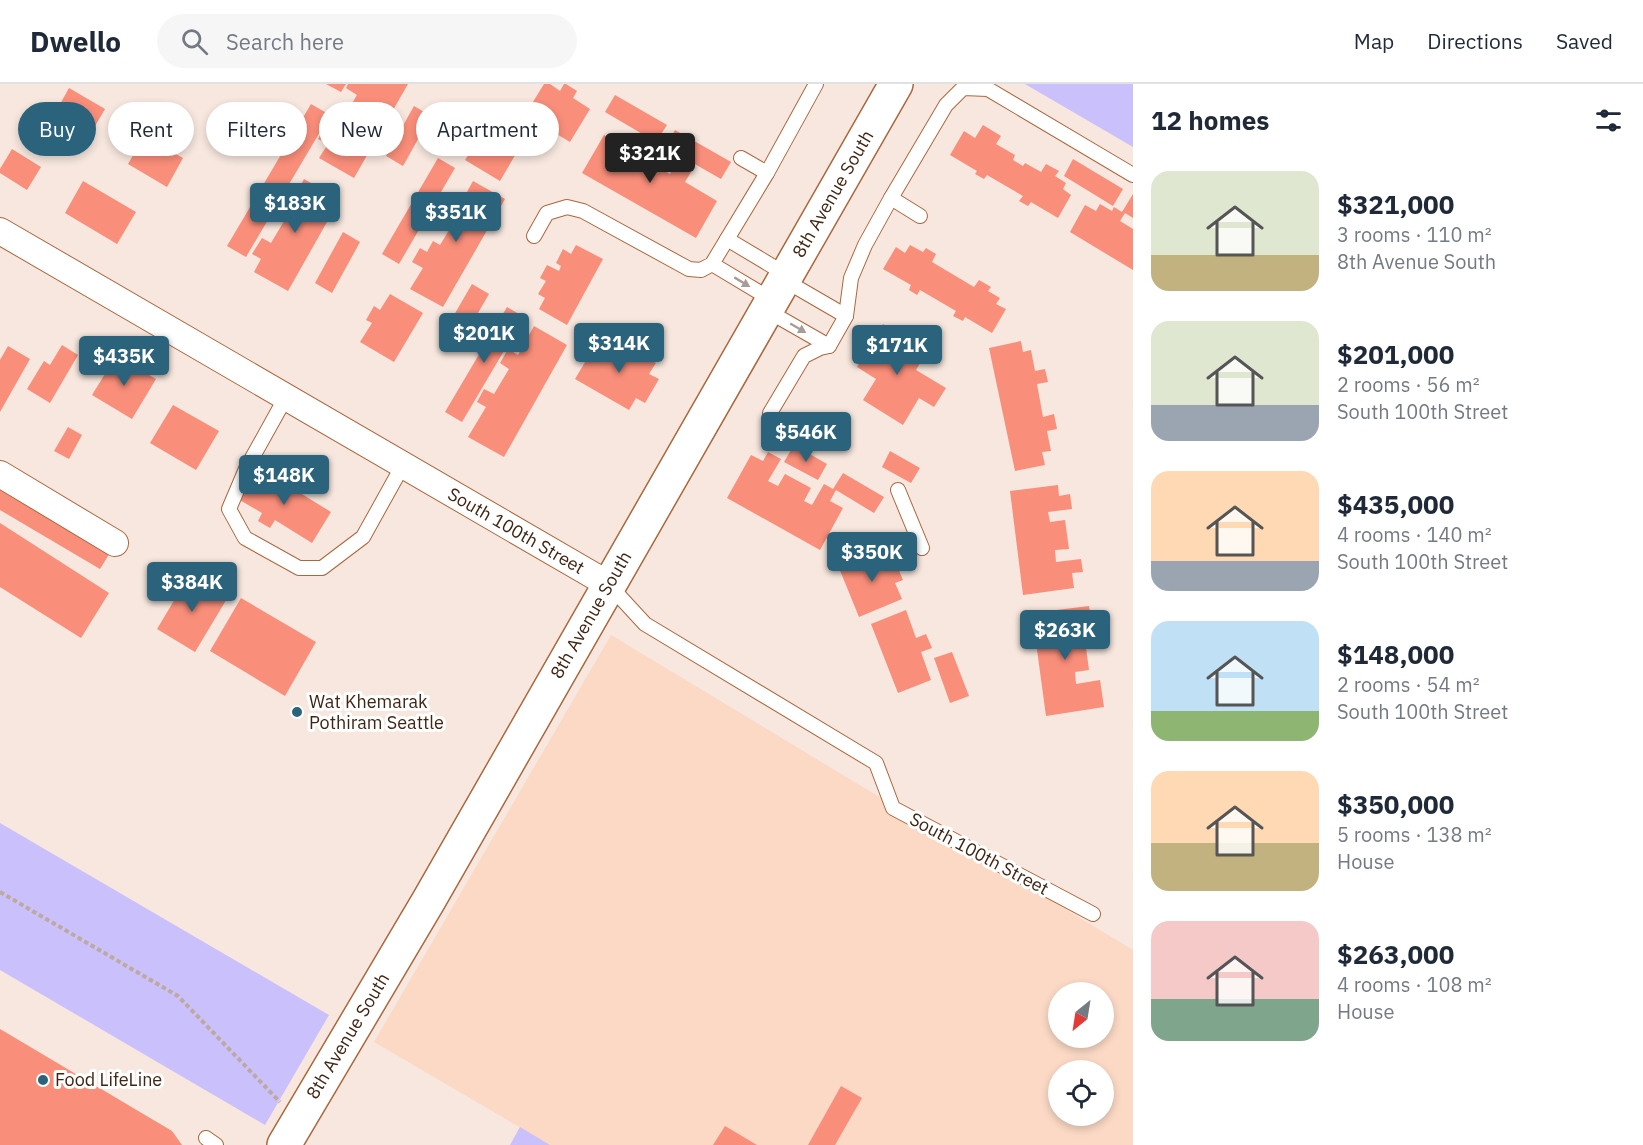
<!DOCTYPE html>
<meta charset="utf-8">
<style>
body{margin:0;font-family:"IBM Plex Sans",sans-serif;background:#f6f6f7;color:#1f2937;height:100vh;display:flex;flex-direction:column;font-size:22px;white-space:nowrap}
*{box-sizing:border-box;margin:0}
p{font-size:20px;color:#747a83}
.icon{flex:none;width:33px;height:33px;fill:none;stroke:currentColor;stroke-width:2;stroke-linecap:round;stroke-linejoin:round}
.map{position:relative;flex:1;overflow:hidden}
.drawer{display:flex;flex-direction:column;background:#fff;width:510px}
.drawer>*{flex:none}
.top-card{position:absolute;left:18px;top:18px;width:570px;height:54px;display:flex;gap:12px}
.needle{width:39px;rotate:210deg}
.controls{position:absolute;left:1048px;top:898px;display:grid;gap:12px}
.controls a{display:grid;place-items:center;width:66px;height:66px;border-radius:50%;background:#fff;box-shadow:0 3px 9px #0003;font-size:30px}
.price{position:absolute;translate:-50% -51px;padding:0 14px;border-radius:6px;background:#2b637d;color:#fff;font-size:20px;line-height:39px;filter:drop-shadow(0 2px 3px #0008)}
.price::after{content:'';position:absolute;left:50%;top:36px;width:18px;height:14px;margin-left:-9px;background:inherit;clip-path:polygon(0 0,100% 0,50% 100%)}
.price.selected{background:#222;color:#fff}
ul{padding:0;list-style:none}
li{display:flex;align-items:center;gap:18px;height:150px;padding:0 18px}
li span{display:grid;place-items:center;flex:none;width:168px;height:120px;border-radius:18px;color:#555}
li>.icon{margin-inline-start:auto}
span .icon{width:72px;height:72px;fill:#fffc;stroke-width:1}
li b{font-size:26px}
h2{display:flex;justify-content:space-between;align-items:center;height:72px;padding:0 18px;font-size:26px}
.chip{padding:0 21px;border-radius:27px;background:#fff;box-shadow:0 3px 9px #0003;font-size:21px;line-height:54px}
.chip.selected{background:#2b637d;color:#fff}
header{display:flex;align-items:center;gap:36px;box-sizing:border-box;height:84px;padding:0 30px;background:#fff;border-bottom:2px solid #e0e1e3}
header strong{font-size:28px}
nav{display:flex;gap:33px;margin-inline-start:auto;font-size:21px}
.search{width:420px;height:54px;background:#f6f6f7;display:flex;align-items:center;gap:15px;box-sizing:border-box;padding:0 21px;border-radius:33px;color:#747a83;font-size:22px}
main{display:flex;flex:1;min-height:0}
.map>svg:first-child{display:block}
</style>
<header>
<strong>Dwello</strong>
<div class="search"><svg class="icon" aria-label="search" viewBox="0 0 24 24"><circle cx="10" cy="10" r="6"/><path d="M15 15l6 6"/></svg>Search here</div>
<nav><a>Map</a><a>Directions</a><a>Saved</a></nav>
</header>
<main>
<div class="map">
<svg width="1133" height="1061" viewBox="0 0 1133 1061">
<rect width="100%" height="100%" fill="#f7e7de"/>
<path fill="#fbd9c5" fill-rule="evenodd" d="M 611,551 L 1133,866 L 1133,1061 L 550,1061 L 374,958 ZM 1059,909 L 1104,909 L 1104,954 L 1059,954 ZM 1059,987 L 1104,987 L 1104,1032 L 1059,1032 Z"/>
<g fill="#cac0fc">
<polygon points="1025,0 1133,0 1133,63"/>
<polygon points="0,739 329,931 265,1041 0,886"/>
<polygon points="520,1043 550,1061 510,1061"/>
</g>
<g fill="#f98e7a">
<polygon points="326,0 346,0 341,8"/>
<polygon points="348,0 408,0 354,94 319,74 328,60 318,55 328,37 338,43 357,11 346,4"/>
<polygon points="544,0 550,0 560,7 564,0 566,0 577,7 573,14 590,25 570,58 525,31"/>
<polygon points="69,4 105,25 84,61 49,40"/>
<polygon points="615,11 667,41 656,58 605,28"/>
<polygon points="311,20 330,31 246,173 227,162"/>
<polygon points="414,22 431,32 403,82 386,72"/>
<polygon points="493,31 527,51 500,97 465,76 474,62 467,58 475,44 482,49"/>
<polygon points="983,41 1001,52 996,60 1015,71 1013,76 1023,82 1025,79 1041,88 1046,80 1059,87 1055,92 1066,99 1063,105 1071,111 1058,134 1031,118 1028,122 1019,117 1023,112 987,91 984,95 975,90 977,87 950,71 964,47 975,54"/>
<polygon points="675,46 731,78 721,95 665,63"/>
<polygon points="604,51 628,65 634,54 654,66 647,77 670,90 676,79 691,88 685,98 717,117 696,154 582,89"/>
<polygon points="144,52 183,74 167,103 128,80"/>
<polygon points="12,65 41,83 27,106 0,89 0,85"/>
<polygon points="438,74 455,84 399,180 382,170"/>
<polygon points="1073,75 1123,105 1113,122 1064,92"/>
<polygon points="304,95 340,115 288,207 254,188 261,175 252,170 262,154 271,159 290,127 280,121 289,105 296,109"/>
<polygon points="83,97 136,128 117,160 65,129"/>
<polygon points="473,97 505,115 443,223 410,205 423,184 412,178 420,164 427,168 433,157 440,161 451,143 443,138 450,127 444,124 451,111 462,117"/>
<polygon points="1133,110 1133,134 1125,129 1120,137 1133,145 1133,186 1070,148 1085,121 1096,127 1100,120 1112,127 1114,123 1122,128"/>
<polygon points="343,148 360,158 332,209 315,199"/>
<polygon points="576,161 603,175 567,241 539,225 545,214 538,210 546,197 540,194 547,181 559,187 561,182 556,179 563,165 571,170"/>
<polygon points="910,161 923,168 926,164 936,170 932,178 974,203 979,196 991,203 988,207 1000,214 996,220 1006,225 992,249 965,233 963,237 953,232 956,227 920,206 917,211 909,206 911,201 883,185 896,163 905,169"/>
<polygon points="472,200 489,210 460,260 443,250"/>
<polygon points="390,210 423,229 394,278 360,258 372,239 366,236 374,222 380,226"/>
<polygon points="507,223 524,233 462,338 445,328"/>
<polygon points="883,240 927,267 916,286 946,304 934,323 919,314 903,341 863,316 876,295 857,283"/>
<polygon points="534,242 567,261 504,373 468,353 486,323 477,318 484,305 494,310 509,285 500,279 508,265 518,271"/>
<polygon points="614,255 656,279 649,290 659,295 645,319 636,314 629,326 575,295 597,258 609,265"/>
<polygon points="1021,257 1023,268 1031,266 1035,287 1045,285 1048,298 1037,300 1043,333 1054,330 1057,345 1047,347 1051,367 1042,368 1045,381 1015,387 989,264"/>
<polygon points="62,261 78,271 50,319 27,305 44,277 50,281"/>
<polygon points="8,262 30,275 0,328 0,276"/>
<polygon points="116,272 156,295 132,335 92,311"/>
<polygon points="173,321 219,347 196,386 150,359"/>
<polygon points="68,343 82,351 69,375 54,367"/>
<polygon points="794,361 827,380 818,396 784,378"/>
<polygon points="890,367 920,384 911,399 882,383"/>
<polygon points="768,368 781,375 768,397 778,402 785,390 811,404 804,417 812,421 824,400 833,405 843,389 884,413 874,429 836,406 830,417 843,424 820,466 727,414 751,371 763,377"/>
<polygon points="258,383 331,428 312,459 275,436 270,444 258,437 262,429 238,415"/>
<polygon points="1058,401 1059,412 1070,410 1072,425 1048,428 1050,438 1065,436 1069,465 1055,466 1056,478 1081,475 1083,488 1072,489 1074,504 1023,511 1010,407"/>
<polygon points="0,402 111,467 100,485 0,426"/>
<polygon points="0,439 109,509 81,554 0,503"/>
<polygon points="881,466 889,485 897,482 903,496 895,499 902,515 859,533 839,484"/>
<polygon points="190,490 228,513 195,568 157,545"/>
<polygon points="241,514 316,558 285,612 210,567"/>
<polygon points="1089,522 1093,546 1068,550 1069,558 1085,556 1089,586 1075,588 1076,600 1100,596 1104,623 1046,632 1032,529"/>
<polygon points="906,526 916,554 926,550 932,564 921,568 931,596 898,609 871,540"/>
<polygon points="952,568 969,612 950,619 934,574"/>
<polygon points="0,945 172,1047 182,1061 0,1061"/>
<polygon points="841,1002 862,1014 835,1061 808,1061"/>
<polygon points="725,1042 757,1061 713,1061"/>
</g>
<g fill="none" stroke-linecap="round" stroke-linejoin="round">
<g stroke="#ac673c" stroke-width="16">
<g id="lane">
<polyline points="741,74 767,89"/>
<polyline points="891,114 920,132"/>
<polyline points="534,152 547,129 567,123 583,127 689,185 701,186 712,180 767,89 816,0"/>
<polyline points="727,155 787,191"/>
<polyline points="712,180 772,216"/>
<polyline points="784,196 846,232"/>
<polyline points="766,226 829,262"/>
<polyline points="286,313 246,385 229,425 245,454 299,484 322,484 363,453 403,381"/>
<polyline points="770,329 804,272 820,264 829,262 846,232 851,194 865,161 891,114 946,21 963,4 988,5 1133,91"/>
<polyline points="898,406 922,464"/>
<polyline points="610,502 645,540 876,679 893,724 1093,830"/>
<polyline points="206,1054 216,1061"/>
</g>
</g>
<g stroke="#ac673c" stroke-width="28">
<g id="street">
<polyline points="0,147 608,500"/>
<polyline points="0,390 115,459"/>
</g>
</g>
<g stroke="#ac673c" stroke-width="36">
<polyline id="secondary" points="284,1061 429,816 896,0"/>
</g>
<polyline stroke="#bda99d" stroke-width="4" stroke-dasharray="4.5 3" stroke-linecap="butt" points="0,808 178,912 280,1018"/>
<use href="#lane" stroke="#fff" stroke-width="14"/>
<use href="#street" stroke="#fff" stroke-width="26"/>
<use href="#secondary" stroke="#fff" stroke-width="33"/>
</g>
<defs><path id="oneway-solid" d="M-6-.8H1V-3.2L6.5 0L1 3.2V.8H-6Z" transform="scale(1.5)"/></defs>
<g fill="#aa9c94">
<use href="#oneway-solid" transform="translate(742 198) rotate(31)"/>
<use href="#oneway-solid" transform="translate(798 244) rotate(30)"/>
</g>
<g fill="#2b637d" stroke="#fff" stroke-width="2">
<circle cx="297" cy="628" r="6"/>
<circle cx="43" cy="996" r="6"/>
</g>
<g text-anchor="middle" stroke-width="6" stroke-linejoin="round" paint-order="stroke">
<g font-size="18" fill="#412412" stroke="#fff">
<text transform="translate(833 110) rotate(-60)" y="6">8th Avenue South</text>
<text transform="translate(516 447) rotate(30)" y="6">South 100th Street</text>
<text transform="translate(591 531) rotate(-60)" y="6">8th Avenue South</text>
<text transform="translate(979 770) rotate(28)" y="6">South 100th Street</text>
<text transform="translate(348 952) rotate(-59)" y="6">8th Avenue South</text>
</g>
<g font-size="18" fill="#412412" stroke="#fff" text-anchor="start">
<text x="309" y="624">Wat Khemarak<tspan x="309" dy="21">Pothiram Seattle</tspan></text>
<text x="55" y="1002">Food LifeLine</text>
</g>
</g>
</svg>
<div class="controls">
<a><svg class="needle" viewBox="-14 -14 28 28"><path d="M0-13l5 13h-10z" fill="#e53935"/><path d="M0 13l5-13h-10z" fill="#747a83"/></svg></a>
<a><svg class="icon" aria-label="locate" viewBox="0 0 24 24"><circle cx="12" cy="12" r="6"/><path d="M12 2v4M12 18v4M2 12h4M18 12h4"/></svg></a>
</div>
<b class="price selected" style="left:650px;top:100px">$321K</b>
<b class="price" style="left:295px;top:150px">$183K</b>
<b class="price" style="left:456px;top:159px">$351K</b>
<b class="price" style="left:484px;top:280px">$201K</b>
<b class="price" style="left:619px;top:290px">$314K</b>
<b class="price" style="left:897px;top:292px">$171K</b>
<b class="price" style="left:124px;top:303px">$435K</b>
<b class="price" style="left:806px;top:379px">$546K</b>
<b class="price" style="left:284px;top:422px">$148K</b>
<b class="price" style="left:872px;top:499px">$350K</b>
<b class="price" style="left:192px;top:529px">$384K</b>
<b class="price" style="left:1065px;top:577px">$263K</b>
<div class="top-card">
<a class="chip selected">Buy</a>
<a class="chip">Rent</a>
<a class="chip">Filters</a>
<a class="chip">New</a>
<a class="chip">Apartment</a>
</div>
</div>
<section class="drawer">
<h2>12 homes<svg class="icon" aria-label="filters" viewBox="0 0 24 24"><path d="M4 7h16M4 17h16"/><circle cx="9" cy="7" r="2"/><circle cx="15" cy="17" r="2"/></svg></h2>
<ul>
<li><span style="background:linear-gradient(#dfe7d0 70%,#c2b280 0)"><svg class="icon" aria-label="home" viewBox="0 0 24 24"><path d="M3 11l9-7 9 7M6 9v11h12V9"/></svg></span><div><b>$321,000</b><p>3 rooms · 110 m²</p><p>8th Avenue South</p></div></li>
<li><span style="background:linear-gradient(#dfe7d0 70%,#9aa5b1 0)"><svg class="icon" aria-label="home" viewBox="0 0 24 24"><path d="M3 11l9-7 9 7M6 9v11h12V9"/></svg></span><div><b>$201,000</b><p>2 rooms · 56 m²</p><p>South 100th Street</p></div></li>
<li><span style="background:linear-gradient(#ffd9b3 75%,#9aa5b1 0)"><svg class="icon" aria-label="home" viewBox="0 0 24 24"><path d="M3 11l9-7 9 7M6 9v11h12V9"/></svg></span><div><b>$435,000</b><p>4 rooms · 140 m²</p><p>South 100th Street</p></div></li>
<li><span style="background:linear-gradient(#bfe0f5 75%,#8fb573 0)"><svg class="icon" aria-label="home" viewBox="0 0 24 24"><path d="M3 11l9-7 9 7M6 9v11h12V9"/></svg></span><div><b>$148,000</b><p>2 rooms · 54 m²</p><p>South 100th Street</p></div></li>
<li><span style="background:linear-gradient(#ffd9b3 60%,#c2b280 0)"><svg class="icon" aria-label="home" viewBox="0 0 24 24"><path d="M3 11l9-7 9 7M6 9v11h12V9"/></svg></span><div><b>$350,000</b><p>5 rooms · 138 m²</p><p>House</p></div></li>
<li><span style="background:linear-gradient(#f6c9c9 65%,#7fa58c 0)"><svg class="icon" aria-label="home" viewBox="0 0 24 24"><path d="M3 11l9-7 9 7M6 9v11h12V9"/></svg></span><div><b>$263,000</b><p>4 rooms · 108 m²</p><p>House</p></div></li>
</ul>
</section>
</main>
